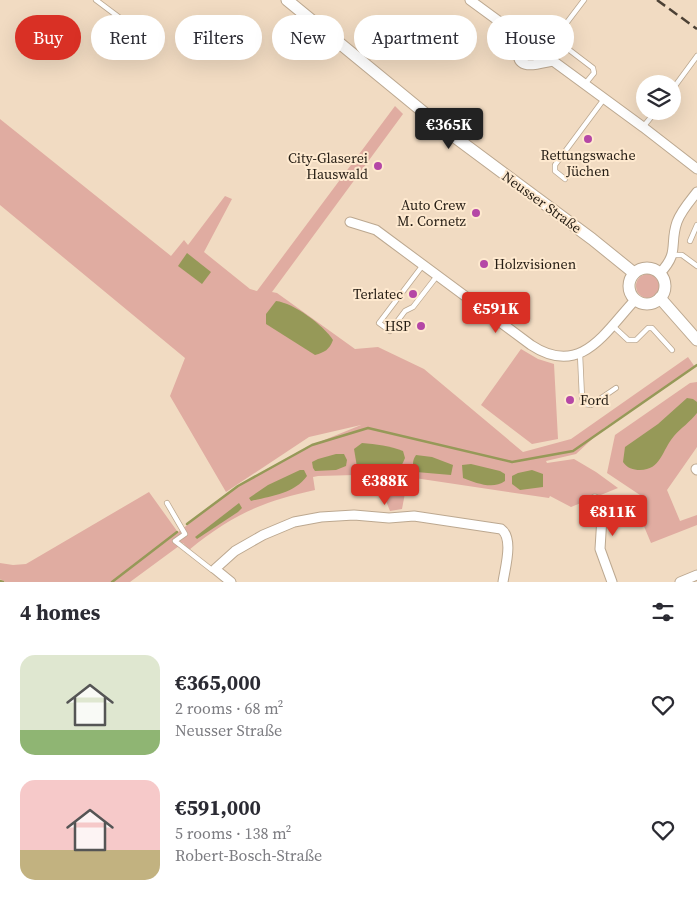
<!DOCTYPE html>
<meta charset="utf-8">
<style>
body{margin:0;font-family:"Source Serif 4",serif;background:#f2f2f3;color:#2b2b33;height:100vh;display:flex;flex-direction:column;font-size:19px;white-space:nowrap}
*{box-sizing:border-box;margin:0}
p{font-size:16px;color:#7c7c81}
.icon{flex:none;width:28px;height:28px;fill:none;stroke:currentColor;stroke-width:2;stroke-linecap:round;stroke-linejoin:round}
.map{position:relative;height:582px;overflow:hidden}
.sheet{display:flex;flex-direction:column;background:#fff;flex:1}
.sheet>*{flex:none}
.hud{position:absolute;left:15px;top:15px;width:668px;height:45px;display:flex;gap:10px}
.buttons{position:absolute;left:636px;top:75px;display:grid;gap:10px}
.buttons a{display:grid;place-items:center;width:45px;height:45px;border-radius:50%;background:#fff;box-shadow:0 5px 20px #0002;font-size:25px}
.price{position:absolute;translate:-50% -42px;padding:0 11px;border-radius:5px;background:#d93025;color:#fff;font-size:16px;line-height:32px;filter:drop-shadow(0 1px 2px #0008)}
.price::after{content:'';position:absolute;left:50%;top:30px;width:15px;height:11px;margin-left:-8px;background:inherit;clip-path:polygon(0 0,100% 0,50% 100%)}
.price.on{background:#222;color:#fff}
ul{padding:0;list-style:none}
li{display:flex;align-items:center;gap:15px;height:125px;padding:0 20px}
li span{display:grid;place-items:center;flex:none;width:140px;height:100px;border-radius:15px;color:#555}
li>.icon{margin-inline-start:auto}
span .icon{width:60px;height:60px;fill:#fffc;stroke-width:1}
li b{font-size:21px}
h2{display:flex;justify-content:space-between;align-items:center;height:60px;padding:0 20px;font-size:21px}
.pill{padding:0 18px;border-radius:22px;background:#fff;box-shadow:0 5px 20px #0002;font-size:18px;line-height:45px}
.pill.on{background:#d93025;color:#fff}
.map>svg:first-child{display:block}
</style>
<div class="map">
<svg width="697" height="582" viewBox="0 0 697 582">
<rect width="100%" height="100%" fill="#f1dbc2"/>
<g fill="#e0aca1">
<path d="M 395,106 L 403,114 L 272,292 L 277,293 L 355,349 L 378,347 L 424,369 L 523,452 L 571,439 L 688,357 L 695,367 L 604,428 L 576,454 L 546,461 L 547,463 L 574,459 L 596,472 L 618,488 L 571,507 L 550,496 L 549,498 L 408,477 L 402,509 L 390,511 L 376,476 L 355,475 L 318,476 L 313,477 L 315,490 C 263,501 230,516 189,550 L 183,543 L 130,582 L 5,582 L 0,579 L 0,563 L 13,565 L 26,564 L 149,492 L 177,531 L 164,543 L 238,486 L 312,445 L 361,425 L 309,437 L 226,492 L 170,396 L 185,358 L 0,205 L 0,119 L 171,256 L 184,240 L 188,245 L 225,196 L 232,199 L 204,252 L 250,289 L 257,291 Z"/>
<circle cx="648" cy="286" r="12"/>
<polygon points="521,349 538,359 554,364 558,439 532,444 481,405"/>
<polygon points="697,382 697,447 667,490 680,521 697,515 697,525 651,543 635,505 640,505 643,497 607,473 615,435 690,383"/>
</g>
<g fill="#969958">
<polygon points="187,253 211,272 202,284 178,266"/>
<path d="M 276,301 C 294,303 323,325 333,340 C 329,350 325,352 315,355 L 266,324 L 266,314 Z"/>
<path d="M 687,398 L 693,399 L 697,402 L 697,413 C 690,422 681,428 674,436 C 662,450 661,470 640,470 C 633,470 627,468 623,462 L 625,447 L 658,424 Z"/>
<path d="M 362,443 C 376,444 390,446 403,451 L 405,458 L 401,467 L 395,472 L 369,472 L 357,467 L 354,449 Z"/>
<polygon points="336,454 344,454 347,460 346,466 336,470 315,471 313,468 312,462 318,459"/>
<path d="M 416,455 L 432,457 L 453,465 L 451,475 L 416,472 C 412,466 412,461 416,455 Z"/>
<path d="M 471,464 L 500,471 L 505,474 L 505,481 C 493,490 476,483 463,478 L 462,465 Z"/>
<path d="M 300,470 L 304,470 L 307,476 C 294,494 271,496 251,501 L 249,498 L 268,485 Z"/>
<polygon points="532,470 543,474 543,487 520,490 512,484 512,476 518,473"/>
<polygon points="239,503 242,508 238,512 197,539 195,537"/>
</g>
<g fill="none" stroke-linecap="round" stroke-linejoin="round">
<g stroke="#969958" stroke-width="2.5">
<polyline points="187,524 238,486 312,445 368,428 512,462 573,451 697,365"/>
<polyline points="0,581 3,582"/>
<polyline points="112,582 177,532"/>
</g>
<g stroke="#bca890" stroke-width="6">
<g id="service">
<polyline points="96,0 124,21"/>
<polyline points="555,39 593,68 594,73 585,84"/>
<polyline points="543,54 584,0"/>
<polyline points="672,90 697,56"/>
<polyline points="643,127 656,111"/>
<polyline points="565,179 555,171 555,165 604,99"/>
<polyline points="690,241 697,225"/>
<polyline points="673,255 682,255 697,266"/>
<polyline points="423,265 379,323 390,331 405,311 413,307 437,276"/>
<polyline points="613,326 628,340 636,340 648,328 652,328 672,350"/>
<polyline points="580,354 582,398 585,404 591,405 616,388"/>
<polyline points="167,503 185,534 175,541 212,570 215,569"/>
</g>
</g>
<g stroke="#bca890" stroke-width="11">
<g id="minor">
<polyline points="470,0 643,127 697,169"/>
<path d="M 526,41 L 518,53 C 518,72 541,63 553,61"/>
<path d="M 350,222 L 376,230 L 531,345 C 581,378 605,332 635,300"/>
<path d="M 660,273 C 680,252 669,245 677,222 C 681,211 690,201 697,192"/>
<polyline points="696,469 697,470"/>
<polyline points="595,499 602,517 600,549 612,582"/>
<path d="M 231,582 L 215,569 L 235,551 L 263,535 L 294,522 L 321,517 L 354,515 L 389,518 L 414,516 L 501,529 C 514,538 505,568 503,582"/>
<polyline points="680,582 697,575"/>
</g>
</g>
<g stroke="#bca890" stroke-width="13">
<g id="secondary">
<polyline points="287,0 444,129 592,239 634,273"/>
<circle cx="647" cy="286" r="18"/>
<polyline points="660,298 697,340"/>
</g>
</g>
<use href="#service" stroke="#fff" stroke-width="4.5"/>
<use href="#minor" stroke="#fff" stroke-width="9"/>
<use href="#secondary" stroke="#fff" stroke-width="11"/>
<polyline stroke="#4c4135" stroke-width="2.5" stroke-dasharray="10 5" stroke-linecap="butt" points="657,0 697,29"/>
</g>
<g fill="#b547a6" stroke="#fee9cf" stroke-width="2">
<circle cx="588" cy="139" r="5"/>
<circle cx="378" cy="166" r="5"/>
<circle cx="476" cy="213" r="5"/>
<circle cx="484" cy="264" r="5"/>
<circle cx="413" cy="294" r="5"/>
<circle cx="421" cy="326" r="5"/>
<circle cx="570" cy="400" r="5"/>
</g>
<g text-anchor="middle" stroke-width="4" stroke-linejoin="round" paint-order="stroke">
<g font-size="14" fill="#241c13" stroke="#fee9cf" text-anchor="end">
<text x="588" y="160" text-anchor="middle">Rettungswache<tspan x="588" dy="16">Jüchen</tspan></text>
<text x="368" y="163">City-Glaserei<tspan x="368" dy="16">Hauswald</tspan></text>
<text x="466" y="210">Auto Crew<tspan x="466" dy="16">M. Cornetz</tspan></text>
<text x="494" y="269" text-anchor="start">Holzvisionen</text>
<text x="403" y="299">Terlatec</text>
<text x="411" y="331">HSP</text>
<text x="580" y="405" text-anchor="start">Ford</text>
</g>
<g font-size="14" fill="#241c13" stroke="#fee9cf">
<text transform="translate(542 202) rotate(36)" y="5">Neusser Straße</text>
</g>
</g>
</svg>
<div class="buttons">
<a><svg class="icon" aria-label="layers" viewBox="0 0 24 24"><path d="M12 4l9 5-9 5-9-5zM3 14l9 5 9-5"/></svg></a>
</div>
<b class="price on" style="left:449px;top:150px">€365K</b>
<b class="price" style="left:496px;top:334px">€591K</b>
<b class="price" style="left:385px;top:506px">€388K</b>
<b class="price" style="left:613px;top:537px">€811K</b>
<div class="hud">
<a class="pill on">Buy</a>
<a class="pill">Rent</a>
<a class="pill">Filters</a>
<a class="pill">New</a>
<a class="pill">Apartment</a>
<a class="pill">House</a>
</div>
</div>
<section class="sheet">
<h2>4 homes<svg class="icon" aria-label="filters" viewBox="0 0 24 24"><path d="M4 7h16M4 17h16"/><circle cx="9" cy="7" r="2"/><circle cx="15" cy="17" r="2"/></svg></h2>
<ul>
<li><span style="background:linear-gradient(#dfe7d0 75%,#8fb573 0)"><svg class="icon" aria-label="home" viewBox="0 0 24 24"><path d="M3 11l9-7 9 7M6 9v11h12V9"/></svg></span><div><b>€365,000</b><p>2 rooms · 68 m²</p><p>Neusser Straße</p></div><svg class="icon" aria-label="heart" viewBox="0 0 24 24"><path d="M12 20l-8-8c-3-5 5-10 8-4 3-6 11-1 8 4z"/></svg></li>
<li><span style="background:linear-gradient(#f6c9c9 70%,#c2b280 0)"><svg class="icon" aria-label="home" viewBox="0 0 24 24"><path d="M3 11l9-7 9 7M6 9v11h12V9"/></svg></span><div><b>€591,000</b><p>5 rooms · 138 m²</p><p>Robert-Bosch-Straße</p></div><svg class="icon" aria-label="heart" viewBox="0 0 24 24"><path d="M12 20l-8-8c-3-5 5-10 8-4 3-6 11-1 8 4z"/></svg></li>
</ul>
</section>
